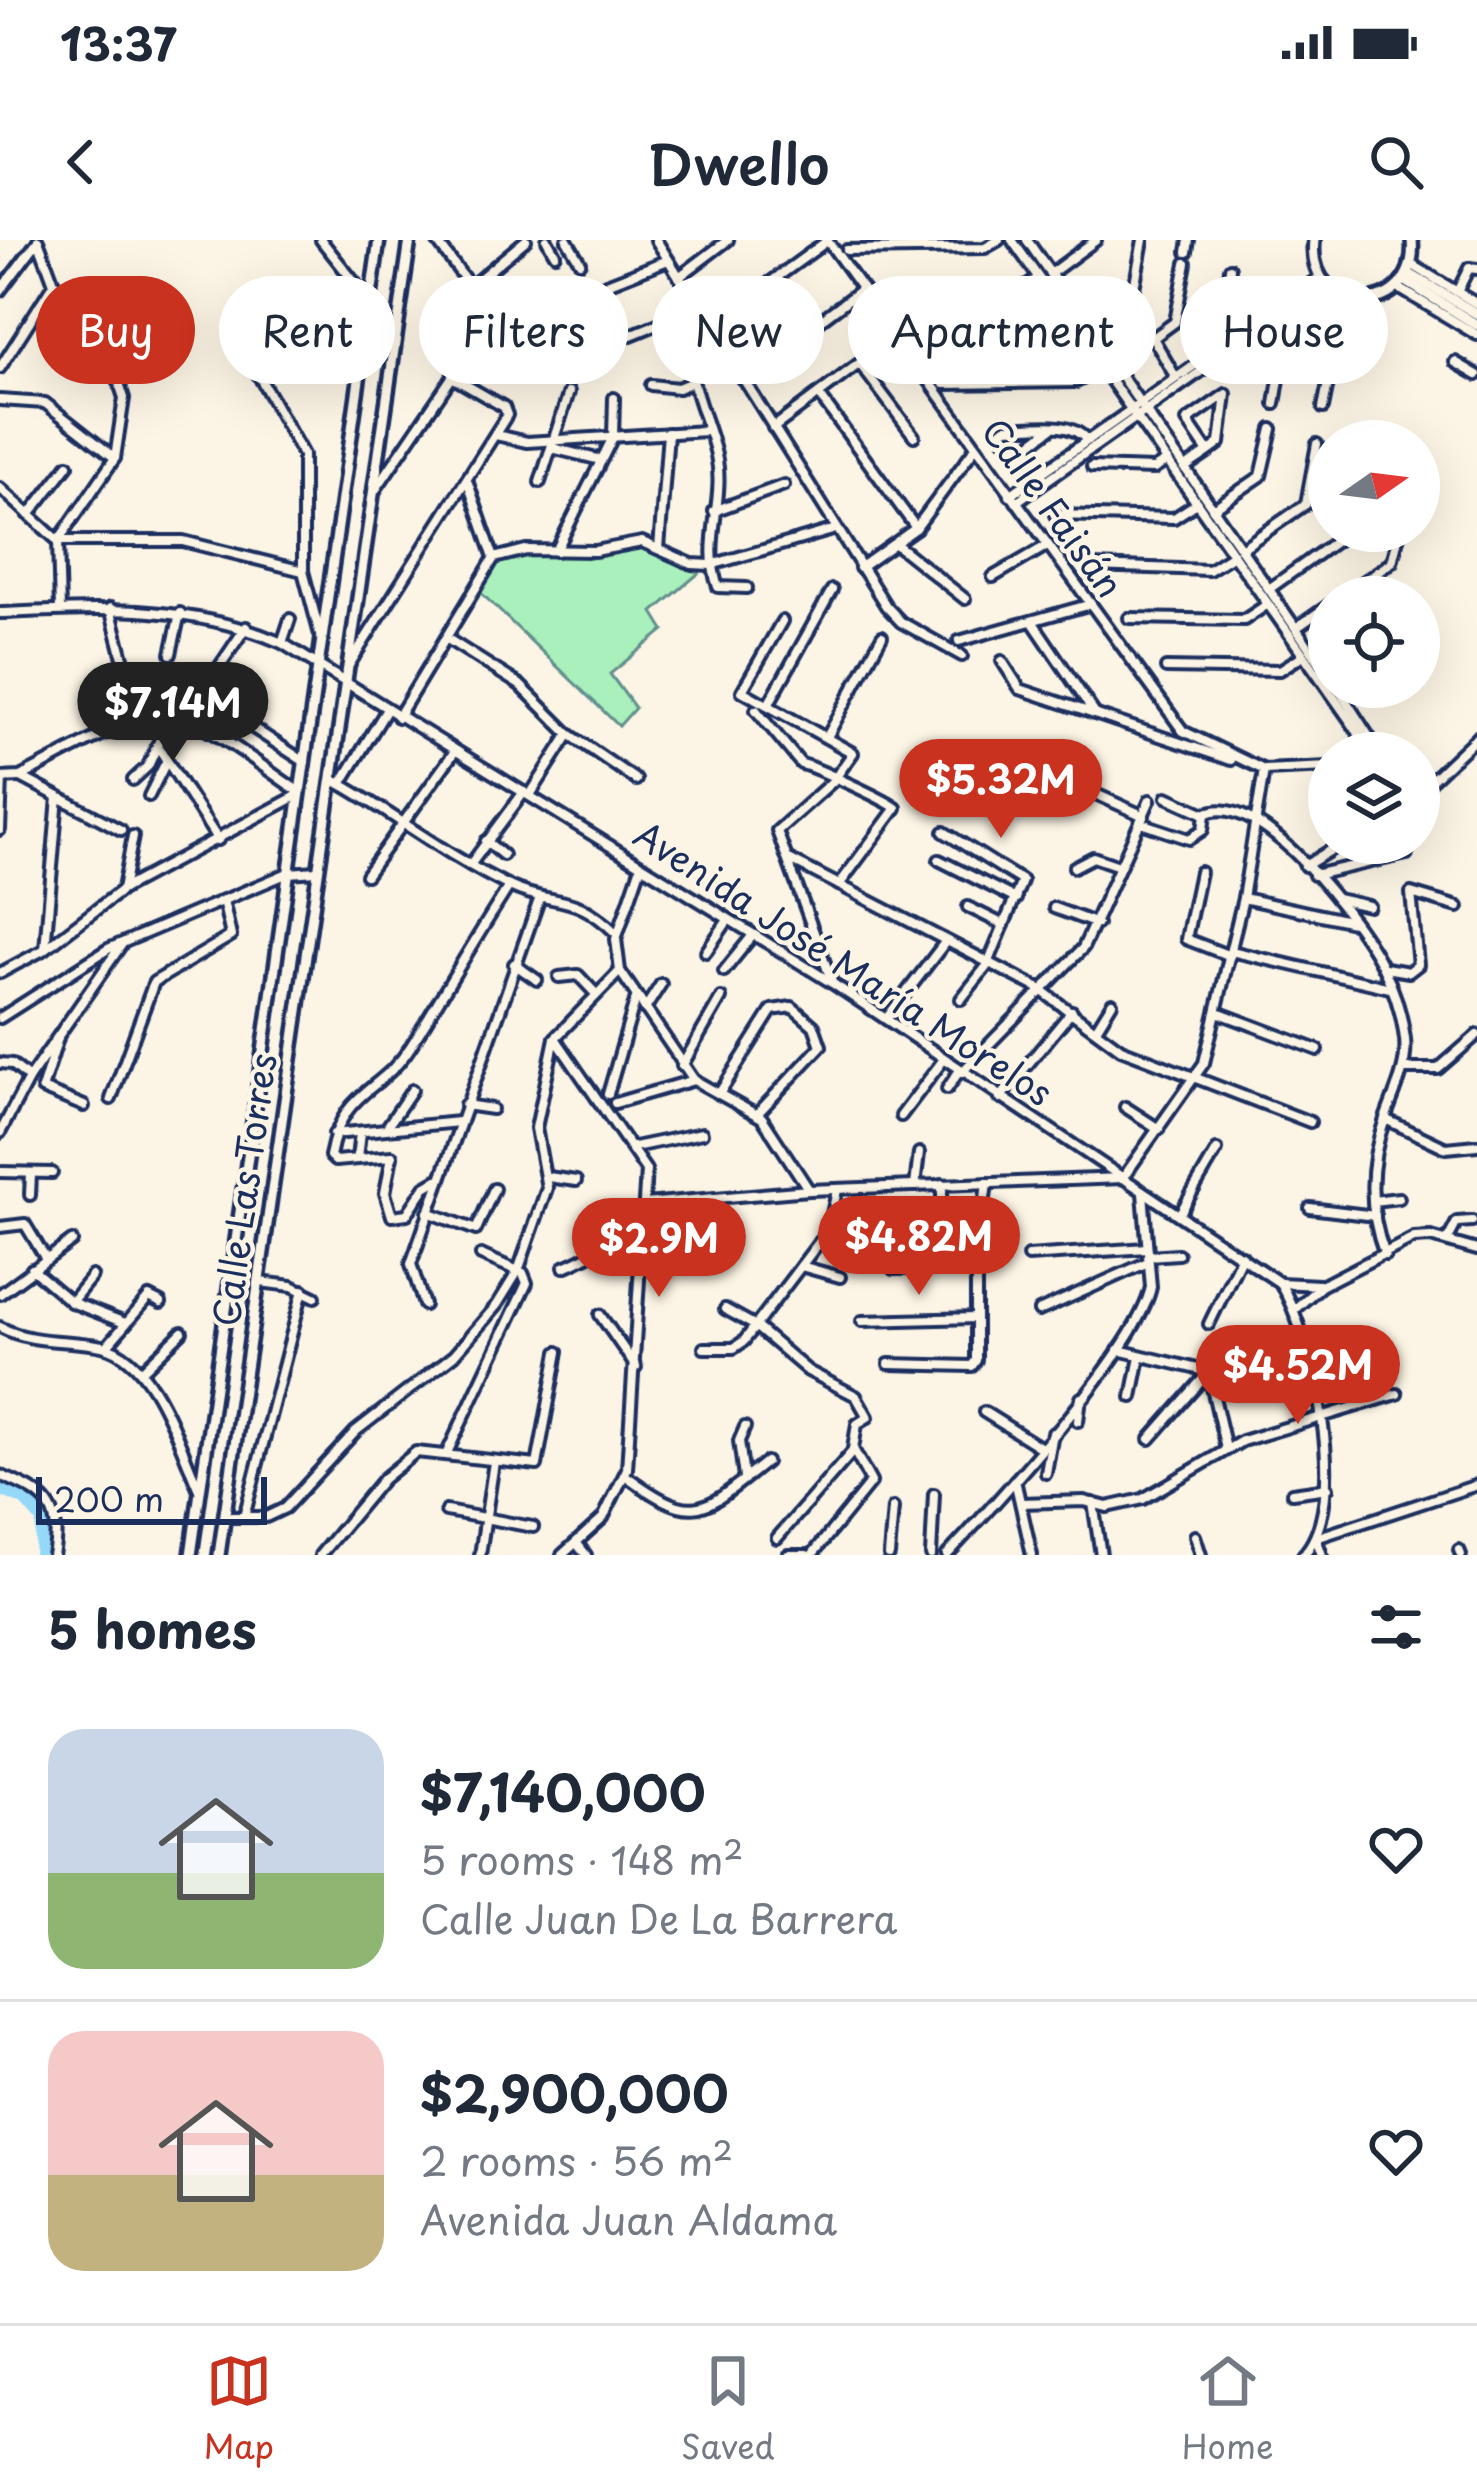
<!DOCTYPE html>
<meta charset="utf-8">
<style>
body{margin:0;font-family:"Playpen Sans",sans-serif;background:#f6f6f7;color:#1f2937;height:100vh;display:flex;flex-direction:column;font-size:45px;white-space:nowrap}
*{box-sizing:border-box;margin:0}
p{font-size:39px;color:#747a83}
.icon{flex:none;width:66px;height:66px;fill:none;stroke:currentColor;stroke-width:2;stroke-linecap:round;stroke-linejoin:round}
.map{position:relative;height:1315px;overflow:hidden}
.details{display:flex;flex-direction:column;background:#fff;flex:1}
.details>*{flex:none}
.hud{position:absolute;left:36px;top:36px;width:1407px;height:108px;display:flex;gap:24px}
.needle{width:78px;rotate:76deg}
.tools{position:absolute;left:1308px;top:180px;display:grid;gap:24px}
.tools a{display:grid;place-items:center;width:132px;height:132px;border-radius:50%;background:#fff;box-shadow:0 12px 48px #0002;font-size:60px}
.scale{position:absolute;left:36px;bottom:30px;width:231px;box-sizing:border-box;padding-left:12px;border:6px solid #1b2f5e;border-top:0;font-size:33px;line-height:42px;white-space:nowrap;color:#1b2f5e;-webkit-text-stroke:9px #fcf5e5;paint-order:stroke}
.price{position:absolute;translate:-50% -102px;padding:0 27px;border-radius:42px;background:#c8321e;color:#fff;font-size:39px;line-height:78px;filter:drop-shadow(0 3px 6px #0008)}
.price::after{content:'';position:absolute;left:50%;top:72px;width:36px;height:27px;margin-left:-18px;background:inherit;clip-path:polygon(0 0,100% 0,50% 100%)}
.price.active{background:#222;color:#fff}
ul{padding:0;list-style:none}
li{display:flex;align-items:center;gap:36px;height:300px;padding:0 48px}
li+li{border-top:3px solid #e0e1e3}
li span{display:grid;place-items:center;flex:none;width:336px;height:240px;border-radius:36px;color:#555}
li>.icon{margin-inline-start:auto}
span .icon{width:144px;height:144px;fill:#fffc;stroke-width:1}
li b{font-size:51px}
h2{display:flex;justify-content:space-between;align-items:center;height:144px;padding:0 48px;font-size:51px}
.pill{padding:0 42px;border-radius:54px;background:#fff;box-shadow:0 12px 48px #0002;font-size:42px;line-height:108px}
.pill.active{background:#c8321e;color:#fff}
.status{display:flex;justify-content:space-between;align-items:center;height:84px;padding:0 60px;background:#fff;direction:ltr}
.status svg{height:33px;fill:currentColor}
header{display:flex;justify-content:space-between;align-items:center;height:156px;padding:0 48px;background:#fff;font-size:54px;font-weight:600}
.menu{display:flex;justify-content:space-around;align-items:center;height:168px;border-top:3px solid #e0e1e3;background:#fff;font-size:33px;color:#747a83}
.menu a{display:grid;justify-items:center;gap:6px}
.menu .active{color:#c8321e}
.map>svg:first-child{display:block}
</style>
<div class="status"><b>13:37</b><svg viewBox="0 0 49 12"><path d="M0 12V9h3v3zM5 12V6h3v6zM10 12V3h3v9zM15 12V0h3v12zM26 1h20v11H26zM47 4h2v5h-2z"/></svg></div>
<header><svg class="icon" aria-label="back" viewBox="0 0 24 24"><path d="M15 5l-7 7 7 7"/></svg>Dwello<svg class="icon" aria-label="search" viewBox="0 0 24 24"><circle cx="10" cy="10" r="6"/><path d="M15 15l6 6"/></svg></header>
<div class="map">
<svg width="1477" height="1315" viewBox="0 0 1477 1315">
<rect width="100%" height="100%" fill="#fcf5e5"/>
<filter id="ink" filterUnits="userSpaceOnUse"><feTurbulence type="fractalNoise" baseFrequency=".00833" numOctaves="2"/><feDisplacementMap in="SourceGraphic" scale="24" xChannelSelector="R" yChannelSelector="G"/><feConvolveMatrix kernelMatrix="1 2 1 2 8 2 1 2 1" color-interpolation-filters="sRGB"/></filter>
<g filter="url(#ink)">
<path fill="#aaf0bc" stroke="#62908d" stroke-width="3" d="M 645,308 L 699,333 L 653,372 L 664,390 L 610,434 L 635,468 L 619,486 L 479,351 C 485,341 492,326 502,320 C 519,311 615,312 645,308 Z"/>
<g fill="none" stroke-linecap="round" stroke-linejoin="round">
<polyline stroke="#95d8f7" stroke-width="14" points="0,1248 25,1259 43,1280 41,1315"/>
<g stroke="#1b2f5e" stroke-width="16">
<g id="minor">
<polyline points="38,0 54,43 111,119 124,158 115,218 58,301 60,370"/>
<polyline points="321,0 371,63"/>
<polyline points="547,0 555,14"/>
<polyline points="567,0 580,22"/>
<polyline points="656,0 886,366 901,382 962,416"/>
<polyline points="827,0 1183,491 1264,530 1329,527"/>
<polyline points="1012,0 1358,492 1363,513"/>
<polyline points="1027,0 1329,436"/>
<polyline points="847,10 985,8 999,0"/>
<polyline points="1187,12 1189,0"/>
<polyline points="1411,24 1477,64"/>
<polyline points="1230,28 1226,76 1237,96"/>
<polyline points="1050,34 1096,0"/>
<polyline points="679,37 728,0"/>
<polyline points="471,46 526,0"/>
<polyline points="1397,47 1477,95"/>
<polyline points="0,51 37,2"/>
<polyline points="1457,52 1469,28 1477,29"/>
<polyline points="887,54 1019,52 1038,38"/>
<polyline points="517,81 560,124"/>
<polyline points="710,86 827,1"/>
<polyline points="1086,88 1133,54 1143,0"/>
<polyline points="482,93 668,20"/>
<polyline points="910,96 1047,97 1071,85"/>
<path d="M 690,105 C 688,147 707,176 716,215 C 726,259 702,303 718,347 L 747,348"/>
<polyline points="1455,122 1477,135"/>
<polyline points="860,124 914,196"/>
<polyline points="0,128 54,43"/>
<polyline points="255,129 303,215 303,331"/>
<polyline points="535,134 675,77"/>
<polyline points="1176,138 1153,98 1175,82 1186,23"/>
<polyline points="742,139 862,49"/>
<polyline points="944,144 1076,142 1102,129"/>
<polyline points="651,145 678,148 690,143"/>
<polyline points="819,155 916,288"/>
<polyline points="0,160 45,163 115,218"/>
<polyline points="1275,164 1290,71"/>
<polyline points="1323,168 1345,58"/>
<path d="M 1053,187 L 1017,214 L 999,193 L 1005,188 C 1031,188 1069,179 1087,200"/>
<polyline points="773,188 896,96"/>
<polyline points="496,195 527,202 706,191"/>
<polyline points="552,208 601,220"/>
<polyline points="1092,227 1154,229 1167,221"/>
<path d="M 1184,228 C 1196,220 1209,212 1220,203 L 1226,154 L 1187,181 L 1208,212"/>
<polyline points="540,242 569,152"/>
<polyline points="468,243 494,318"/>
<polyline points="0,248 58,301 183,301 303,331 320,395"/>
<polyline points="374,252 482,93 478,57 436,0"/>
<polyline points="1010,255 1320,37"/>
<polyline points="1016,262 1325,44"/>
<polyline points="1213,269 1261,236 1272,189"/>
<polyline points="714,271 784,245"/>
<polyline points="29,275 68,225"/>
<polyline points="1055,275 1174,278 1197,263"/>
<polyline points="897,305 965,359"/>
<polyline points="659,309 668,193"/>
<polyline points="1241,309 1306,264 1317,204"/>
<polyline points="556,311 613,197 614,158"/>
<polyline points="1092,326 1209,330 1233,315"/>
<polyline points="860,328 916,288 975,208"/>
<polyline points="993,337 1046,306"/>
<polyline points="1269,349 1350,291"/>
<polyline points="1341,357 1392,322 1400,291"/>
<polyline points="110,368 130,445"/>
<path d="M 0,373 C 99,369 190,363 282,403 L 832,743 L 1280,1043 C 1313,1099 1352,1263 1303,1315"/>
<polyline points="1129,378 1244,380 1268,364"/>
<polyline points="782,381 742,451 853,513 833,541 777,591 832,742"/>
<polyline points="1032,381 1095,474"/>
<polyline points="246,387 201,454 305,522"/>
<polyline points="1296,388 1329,365"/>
<polyline points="446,398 520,445 569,494 636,540"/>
<polyline points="959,401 1088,365"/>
<polyline points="282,403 290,379"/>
<polyline points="171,414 180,373"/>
<polyline points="1002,421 1020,449 1231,520"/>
<polyline points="349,425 507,175 504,167 452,137"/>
<polyline points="1166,428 1280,430 1302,416"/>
<polyline points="1337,447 1370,498 1364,513"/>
<polyline points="768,465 832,350"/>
<path d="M 756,470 L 801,524 C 813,526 884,559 896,568 L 839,645"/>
<polyline points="398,477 494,318 526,310 595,311 642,302 692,324 711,325 836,289"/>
<polyline points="827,497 882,396"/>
<polyline points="157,505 218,600"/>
<polyline points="21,537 121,590"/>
<path d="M 0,538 L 20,537 C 55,520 132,472 169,477 C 214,484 262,528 300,552"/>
<path d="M 332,539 C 392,572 446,616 509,646 C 556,668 571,649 617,694"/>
<polyline points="133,540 148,526 170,477"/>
<polyline points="341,544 387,469"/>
<polyline points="1076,545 1144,576"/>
<polyline points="1419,552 1477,497"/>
<polyline points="530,555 569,494"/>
<polyline points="149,556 166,522"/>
<path d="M 1167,557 L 1205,574 C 1258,546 1362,684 1383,728 C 1394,749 1402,775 1405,799 C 1408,827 1394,853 1385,879 C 1369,923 1368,970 1385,1015"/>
<polyline points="1141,583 1189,599 1203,590 1205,574"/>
<polyline points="0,590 2,538"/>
<polyline points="944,592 1022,641 987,726 961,759"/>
<polyline points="486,601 503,615"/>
<polyline points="789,619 1038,748 1121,809 1310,882"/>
<polyline points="939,620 1016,659"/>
<polyline points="470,625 524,552"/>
<polyline points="641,626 616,699 620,731 694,840 762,878 809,950"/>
<polyline points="1305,626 1342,603"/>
<polyline points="1074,627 1093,617 1119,626"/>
<polyline points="1200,632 1186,699 1230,716"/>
<polyline points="366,635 455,511"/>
<polyline points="1314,635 1407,614"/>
<polyline points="123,649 133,596"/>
<polyline points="1243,658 1353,682"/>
<polyline points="1337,659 1369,666"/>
<polyline points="968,667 1004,685"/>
<polyline points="1054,668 1097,684"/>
<polyline points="45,709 58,557"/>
<polyline points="1231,711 1390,748"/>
<polyline points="706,712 728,680"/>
<polyline points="514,724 537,740"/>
<polyline points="1385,728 1409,732 1418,725 1411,653 1458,667"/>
<polyline points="724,731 753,695"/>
<polyline points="0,733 45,709 123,649 300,554"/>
<polyline points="559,737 578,735 596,754"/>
<polyline points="645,769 661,744"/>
<polyline points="1217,772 1318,810"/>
<polyline points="0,778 108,709 288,633 317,631"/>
<polyline points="886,779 946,701"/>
<polyline points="1096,789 1112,763"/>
<polyline points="58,798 42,849 84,866"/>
<polyline points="555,798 646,930 627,1229 603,1278 562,1315"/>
<polyline points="0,823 12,824 29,838"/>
<polyline points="682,826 721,758"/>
<polyline points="1403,829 1438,829 1477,795"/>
<polyline points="962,832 1083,708 1150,560"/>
<polyline points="947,849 960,830"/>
<polyline points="608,854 636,758"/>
<polyline points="719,854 772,770 792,767 814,786 821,806 757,874"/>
<polyline points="1000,858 1072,771"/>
<polyline points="111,859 154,742 231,696 223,660"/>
<polyline points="615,863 694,840"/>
<polyline points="465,865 492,869"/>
<polyline points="1125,867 1159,889"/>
<polyline points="901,876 944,819"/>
<polyline points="1385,879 1446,908 1477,905"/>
<polyline points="387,887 412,850"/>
<polyline points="0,893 29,838 122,704"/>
<polyline points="334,894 459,882"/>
<polyline points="634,907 702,893"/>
<polyline points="357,918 360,893"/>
<polyline points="0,932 52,933"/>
<polyline points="548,937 576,941"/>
<path d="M 437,940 L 425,947 L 407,974 L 392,976 L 385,953 L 392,916 L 335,921 L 330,916 C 343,847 380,855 411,806 C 444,753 475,699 509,646"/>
<polyline points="942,944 942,976"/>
<polyline points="915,946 919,913"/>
<polyline points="30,955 31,934"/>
<polyline points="1373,961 1399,958"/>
<polyline points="645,964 809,950 1123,938 1204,823 1243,658 1264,530"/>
<polyline points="1310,968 1375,976"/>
<polyline points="428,972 476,990 494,949"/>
<polyline points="1179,975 1217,910"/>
<polyline points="0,987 25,984 46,1019"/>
<polyline points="1447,1001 1457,982 1472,981"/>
<polyline points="1028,1016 1147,1008"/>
<polyline points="1148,1016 1178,1014"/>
<polyline points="801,1026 840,1037"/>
<path d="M 564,1027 C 592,1016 615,997 643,992"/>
<polyline points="32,1029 71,1062 125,1083"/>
<polyline points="893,1029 976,1028"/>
<polyline points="260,1042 292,1046 315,1057"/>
<polyline points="1280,1043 1319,1045"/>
<polyline points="0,1054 72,1001"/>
<polyline points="71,1062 92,1036"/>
<polyline points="424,1065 411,1024 540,657"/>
<polyline points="1296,1068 1321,1046 1414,998 1431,997 1477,1010"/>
<polyline points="725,1069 754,1085 808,1131 856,1156 868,1177 857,1184 853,1209 871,1242 812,1315"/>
<polyline points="1039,1071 1148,1022"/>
<polyline points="600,1075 636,1127"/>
<polyline points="862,1081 976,1078"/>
<polyline points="1209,1084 1242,1016"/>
<path d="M 0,1087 C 32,1104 67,1099 102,1106 C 156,1118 179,1207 200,1252"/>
<polyline points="106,1107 149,1057 161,1063"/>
<polyline points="704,1108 734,1108 744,1101 829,989 837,950"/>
<polyline points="1118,1110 1260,1144 1309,1132"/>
<polyline points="889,1124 972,1126 976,1120 976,1028 987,943"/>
<polyline points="142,1131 182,1092"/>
<polyline points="1209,1135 1226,1209"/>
<polyline points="1132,1157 1140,1117"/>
<polyline points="984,1172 1040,1207"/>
<polyline points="1078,1181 1081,1158"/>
<polyline points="1150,1199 1208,1133"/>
<polyline points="446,1215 527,1043 523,1033 481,1015"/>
<polyline points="1046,1233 1053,1193"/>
<path d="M 0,1235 C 45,1254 63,1264 53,1315"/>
<path d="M 625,1235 C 697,1288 702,1272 766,1222"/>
<polyline points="744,1237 739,1201 745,1187"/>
<polyline points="1015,1240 1032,1315"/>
<polyline points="1292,1253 1328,1248"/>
<polyline points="1021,1263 1084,1261 1107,1267 1143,1259 1242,1201 1397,1154"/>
<polyline points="1093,1263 1101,1315"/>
<polyline points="446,1271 533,1287"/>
<polyline points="225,1277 266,1277 285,1268 356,1191 454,1115 497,1065 518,1031 547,948 536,888 555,798 620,731"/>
<polyline points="244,1277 303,1050"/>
<polyline points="1195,1296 1201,1315"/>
<polyline points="777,1298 853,1211"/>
<polyline points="578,1305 586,1315"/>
<polyline points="1459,1310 1461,1315"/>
<polyline points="320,1315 383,1239 416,1212 537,1225 558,1112"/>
<polyline points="480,1315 494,1222"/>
<polyline points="788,1315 806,1315"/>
<polyline points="889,1315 893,1268"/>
<polyline points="931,1315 934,1254"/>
<path d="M 947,1315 C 995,1264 1138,1109 1151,1047 L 1143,953"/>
<polyline points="1322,1315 1316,1298 1477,1245"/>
</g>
</g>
<g stroke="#1b2f5e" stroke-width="18">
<g id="major">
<path d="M 1314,0 C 1305,79 1420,81 1412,0"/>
<polyline points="1408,33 1477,74"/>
<polyline points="1404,40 1477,85"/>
<polyline points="191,1315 379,0"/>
<polyline points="219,1315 410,0"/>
</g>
</g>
<use href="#minor" stroke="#fcf5e5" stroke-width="8"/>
<use href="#major" stroke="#fcf5e5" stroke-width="9"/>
</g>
</g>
<g text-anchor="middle" stroke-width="9" stroke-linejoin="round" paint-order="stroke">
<g font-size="36" fill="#1b2f5e" stroke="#fcf5e5">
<text transform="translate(1052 268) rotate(54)" y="13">Calle Faisán</text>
<text transform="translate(843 724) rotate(33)" y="13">Avenida José María Morelos</text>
<text transform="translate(245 950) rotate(-82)" y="13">Calle Las Torres</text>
</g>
</g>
</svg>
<div class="tools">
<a><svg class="needle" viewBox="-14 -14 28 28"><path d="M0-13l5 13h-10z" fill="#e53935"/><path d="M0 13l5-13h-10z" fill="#747a83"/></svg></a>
<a><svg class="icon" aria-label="locate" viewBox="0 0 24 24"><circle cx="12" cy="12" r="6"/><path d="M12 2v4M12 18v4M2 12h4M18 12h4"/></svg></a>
<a><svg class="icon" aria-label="layers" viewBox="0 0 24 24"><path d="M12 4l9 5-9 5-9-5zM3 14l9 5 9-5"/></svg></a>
</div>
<div class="scale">200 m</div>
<b class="price active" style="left:173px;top:524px">$7.14M</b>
<b class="price" style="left:1001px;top:601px">$5.32M</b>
<b class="price" style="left:919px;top:1058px">$4.82M</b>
<b class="price" style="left:659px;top:1060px">$2.9M</b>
<b class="price" style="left:1298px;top:1187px">$4.52M</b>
<div class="hud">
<a class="pill active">Buy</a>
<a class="pill">Rent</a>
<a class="pill">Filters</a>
<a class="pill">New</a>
<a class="pill">Apartment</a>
<a class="pill">House</a>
</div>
</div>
<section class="details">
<h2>5 homes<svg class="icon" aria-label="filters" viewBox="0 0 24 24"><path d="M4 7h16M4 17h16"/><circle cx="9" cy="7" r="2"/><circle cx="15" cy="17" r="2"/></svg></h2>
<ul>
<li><span style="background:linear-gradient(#c9d6e8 60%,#8fb573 0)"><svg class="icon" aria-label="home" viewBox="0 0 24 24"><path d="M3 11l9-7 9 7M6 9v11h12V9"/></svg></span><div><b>$7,140,000</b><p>5 rooms · 148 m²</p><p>Calle Juan De La Barrera</p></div><svg class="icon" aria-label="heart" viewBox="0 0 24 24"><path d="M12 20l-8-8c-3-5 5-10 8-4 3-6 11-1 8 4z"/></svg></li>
<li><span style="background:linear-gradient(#f6c9c9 60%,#c2b280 0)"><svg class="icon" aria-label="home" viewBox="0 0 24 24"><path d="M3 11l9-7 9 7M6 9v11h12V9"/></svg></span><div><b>$2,900,000</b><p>2 rooms · 56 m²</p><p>Avenida Juan Aldama</p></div><svg class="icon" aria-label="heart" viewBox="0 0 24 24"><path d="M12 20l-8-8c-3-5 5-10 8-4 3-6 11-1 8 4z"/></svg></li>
</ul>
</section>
<nav class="menu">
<a class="active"><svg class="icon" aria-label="map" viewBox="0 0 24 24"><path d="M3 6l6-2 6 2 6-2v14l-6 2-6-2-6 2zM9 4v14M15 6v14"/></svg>Map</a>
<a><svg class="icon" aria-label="saved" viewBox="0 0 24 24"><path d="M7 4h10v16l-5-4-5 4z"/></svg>Saved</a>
<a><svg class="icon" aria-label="home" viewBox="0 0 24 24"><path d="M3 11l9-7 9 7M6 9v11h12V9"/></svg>Home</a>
</nav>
